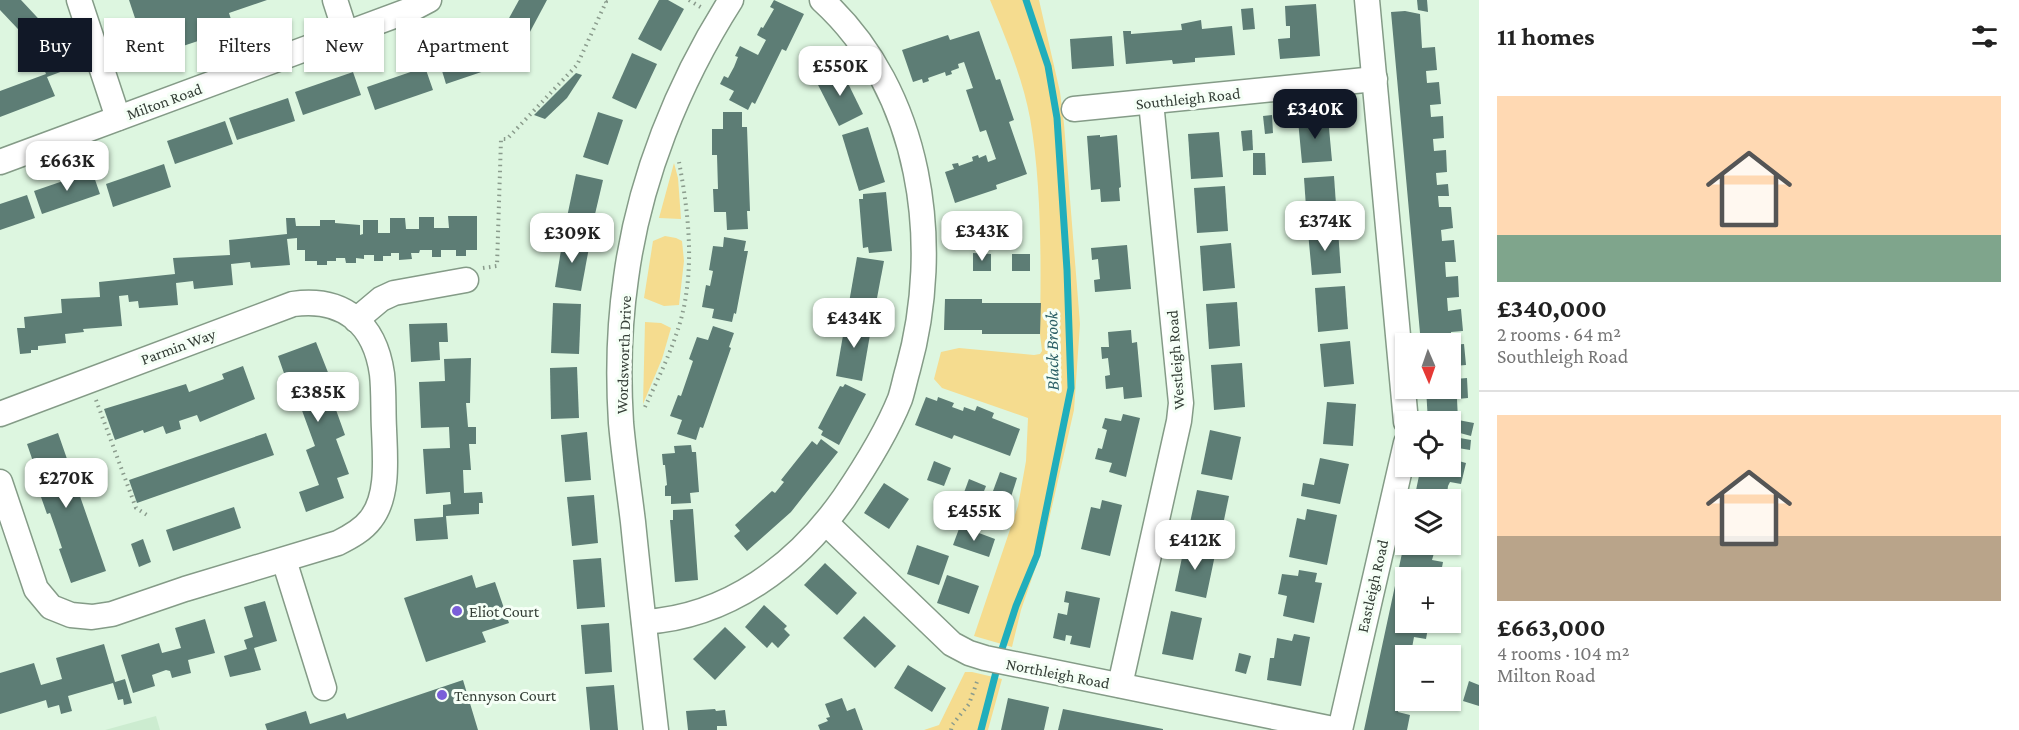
<!DOCTYPE html>
<meta charset="utf-8">
<style>
body{margin:0;font-family:"Crimson Pro",serif;background:#f6f6f6;color:#222;height:100vh;display:flex;flex-direction:column;font-size:22px;white-space:nowrap}
*{box-sizing:border-box;margin:0}
p{font-size:20px;color:#767676}
.icon{flex:none;width:33px;height:33px;fill:none;stroke:currentColor;stroke-width:2;stroke-linecap:round;stroke-linejoin:round}
.map{position:relative;flex:1;overflow:hidden}
.sheet{display:flex;flex-direction:column;background:#fff;width:540px}
.sheet>*{flex:none}
.banner{position:absolute;left:18px;top:18px;width:570px;height:54px;display:flex;gap:12px}
.needle{width:39px;rotate:178deg}
.fabs{position:absolute;left:1395px;top:333px;display:grid;gap:12px}
.fabs a{display:grid;place-items:center;width:66px;height:66px;border-radius:0px;background:#fff;box-shadow:0 2px 4px #0004;font-size:30px}
.price{position:absolute;translate:-50% -51px;padding:0 14px;border-radius:12px;background:#fff;color:#222;font-size:20px;line-height:39px;filter:drop-shadow(0 2px 3px #0008)}
.price::after{content:'';position:absolute;left:50%;top:36px;width:18px;height:14px;margin-left:-9px;background:inherit;clip-path:polygon(0 0,100% 0,50% 100%)}
.price.current{background:#111827;color:#fff}
ul{padding:0;list-style:none}
li{display:grid;align-content:center;gap:12px;height:318px;padding:0 18px}
li+li{border-top:2px solid #e0e0e0}
li span{display:grid;place-items:center;height:186px;border-radius:0px;color:#555}
li>.icon{margin-inline-start:auto}
span .icon{width:108px;height:108px;fill:#fffc;stroke-width:1}
li b{font-size:26px}
h2{display:flex;justify-content:space-between;align-items:center;height:72px;padding:0 18px;font-size:26px}
.tag{padding:0 21px;border-radius:0px;background:#fff;box-shadow:0 2px 4px #0004;font-size:21px;line-height:54px}
.tag.current{background:#111827;color:#fff}
main{display:flex;flex:1;min-height:0}
.map>svg:first-child{display:block}
</style>
<main>
<div class="map">
<svg width="1479" height="730" viewBox="0 0 1479 730">
<rect width="100%" height="100%" fill="#ddf6e0"/>
<polygon fill="#ccecd0" points="156,716 160,730 105,730"/>
<g fill="#f5dc8f">
<path d="M 990,0 L 1039,0 L 1060,92 L 1064,124 L 1080,324 L 1074,410 L 1043,546 L 1021,610 L 1012,647 L 974,636 L 1018,506 L 1026,461 L 1028,418 L 942,388 L 934,379 L 941,352 L 959,348 L 1034,355 L 1040,354 L 1042,351 L 1040,334 C 1041,265 1042,186 1030,118 C 1023,79 1005,36 990,0 Z"/>
<polygon points="674,163 678,178 681,219 659,218"/>
<polygon points="665,236 676,238 682,241 684,261 679,305 664,306 644,298 653,241"/>
<polygon points="645,322 661,323 671,328 662,359 643,404"/>
<polygon points="965,672 972,672 1002,679 988,730 924,730 939,725"/>
</g>
<g fill="none" stroke-linecap="round" stroke-linejoin="round">
<polyline stroke="#20aebc" stroke-width="7" points="981,730 1002,649 1016,606 1037,555 1071,388 1067,270 1057,118 1048,66 1026,0"/>
</g>
<g fill="#5d7d75">
<polygon points="0,0 21,0 50,31 34,46 0,10"/>
<polygon points="129,0 267,0 229,13 234,29 171,50 166,37 144,45"/>
<polygon points="519,0 547,0 524,43 502,31"/>
<polygon points="659,0 668,0 684,9 661,51 638,39"/>
<polygon points="774,0 804,14 786,51 782,49 755,104 752,102 748,110 729,100 734,91 720,84 724,76 728,78 734,67 738,57 735,56 740,46 758,55 766,40 757,35 761,27 763,28 774,9 770,7"/>
<polygon points="1417,0 1427,0 1428,12 1418,10"/>
<polygon points="1316,4 1320,56 1280,59 1278,39 1290,38 1290,26 1286,26 1285,6"/>
<polygon points="1253,8 1255,29 1243,30 1241,9"/>
<polygon points="1405,11 1420,14 1422,48 1435,47 1437,70 1426,71 1427,83 1439,82 1441,104 1430,105 1431,117 1443,116 1444,138 1433,139 1434,151 1446,150 1447,172 1436,173 1437,185 1448,184 1449,196 1438,196 1439,207 1451,207 1453,228 1441,230 1442,241 1454,240 1456,262 1445,262 1446,277 1458,276 1459,297 1447,298 1448,311 1461,309 1463,331 1451,332 1452,344 1421,344 1391,12"/>
<polygon points="1201,20 1202,29 1232,26 1235,55 1195,58 1195,62 1173,64 1172,60 1126,64 1123,31 1131,31 1131,34 1182,30 1181,24"/>
<polygon points="979,31 996,80 1000,79 1014,120 1009,122 1027,174 996,185 997,189 955,203 945,172 954,169 952,164 958,163 959,166 973,161 972,157 978,155 979,158 986,155 988,162 996,159 986,130 980,132 966,90 973,88 964,62 958,64 959,68 951,71 952,74 946,76 945,72 928,78 929,81 923,83 922,79 913,82 902,50 948,35 950,40"/>
<polygon points="1112,36 1114,66 1072,69 1070,39"/>
<polygon points="497,41 505,64 446,84 439,61"/>
<polygon points="52,43 63,71 47,77 55,96 0,117 0,91 46,74 36,49"/>
<polygon points="632,53 657,64 636,109 612,98"/>
<polygon points="425,67 433,90 375,110 367,87"/>
<polygon points="841,69 863,114 839,126 816,81"/>
<polygon points="353,72 361,95 303,115 295,92"/>
<polygon points="576,73 582,75 567,98 545,119 534,115"/>
<polygon points="288,98 295,121 237,140 229,118"/>
<polygon points="598,112 623,120 608,165 583,157"/>
<polygon points="723,112 742,112 742,127 747,127 750,211 747,211 748,229 727,230 726,212 714,212 713,189 718,189 717,155 712,155 712,129 723,129"/>
<polygon points="1272,115 1273,133 1265,134 1263,116"/>
<polygon points="1328,117 1332,161 1302,163 1298,120"/>
<polygon points="225,121 233,144 175,164 167,141"/>
<polygon points="868,127 885,182 859,191 842,135"/>
<polygon points="1252,130 1253,150 1243,151 1241,131"/>
<polygon points="1219,132 1223,177 1191,179 1188,134"/>
<polygon points="1100,135 1100,137 1117,135 1121,187 1119,188 1120,201 1101,202 1100,189 1091,190 1087,136"/>
<polygon points="1253,153 1265,153 1266,175 1253,175"/>
<polygon points="164,164 171,187 113,207 106,184"/>
<polygon points="92,171 100,194 42,214 34,191"/>
<polygon points="576,174 603,180 592,227 566,222"/>
<polygon points="1334,176 1337,219 1307,222 1304,178"/>
<polygon points="1225,186 1228,231 1197,233 1194,188"/>
<polygon points="886,192 892,251 869,253 868,247 863,248 859,199 863,199 863,194"/>
<polygon points="27,195 35,218 0,230 0,204"/>
<polygon points="448,216 477,216 477,250 466,250 466,256 456,256 456,250 441,250 441,257 432,257 432,250 420,250 419,253 411,253 412,259 399,260 399,253 391,253 391,256 383,256 383,261 374,261 374,255 364,255 364,259 356,258 356,263 346,263 345,258 336,258 336,261 327,261 327,265 317,265 317,261 305,261 305,250 297,250 297,238 287,239 290,265 251,268 250,262 231,264 233,285 194,289 193,281 176,283 178,305 139,308 138,301 129,302 128,295 119,296 122,326 83,329 84,332 65,334 66,343 38,346 38,350 31,350 31,353 20,354 17,328 25,328 24,317 62,313 61,299 100,297 99,282 175,274 173,258 230,255 229,240 287,234 286,218 295,218 296,226 320,226 320,220 335,220 335,223 360,225 360,235 363,234 363,220 378,220 378,233 390,233 390,218 405,218 406,229 419,229 419,217 434,217 434,228 449,228"/>
<polygon points="1338,229 1341,273 1312,275 1308,232"/>
<polygon points="724,237 746,241 744,251 748,251 736,314 734,313 732,322 712,318 714,309 702,307 706,285 710,286 713,271 709,270 713,246 723,247"/>
<polygon points="563,238 590,242 581,291 555,287"/>
<polygon points="1231,243 1235,288 1203,291 1200,246"/>
<polygon points="1127,245 1131,289 1095,292 1094,280 1100,279 1098,259 1092,260 1091,248"/>
<polygon points="973,253 991,254 991,271 973,271"/>
<rect x="1012" y="254" width="18" height="17"/>
<polygon points="857,257 884,261 873,319 847,314"/>
<polygon points="1345,286 1348,329 1318,332 1315,288"/>
<polygon points="945,299 982,299 982,303 1041,303 1040,334 982,334 982,330 944,330"/>
<polygon points="1237,302 1240,346 1209,349 1206,304"/>
<polygon points="553,303 581,304 579,354 551,353"/>
<polygon points="846,318 872,323 862,381 836,376"/>
<polygon points="447,323 448,342 439,342 440,360 411,362 409,324"/>
<polygon points="713,326 734,333 729,347 731,348 703,428 700,427 696,440 677,434 682,420 670,416 678,395 681,396 693,361 689,359 697,337 708,340"/>
<polygon points="1131,330 1132,343 1137,342 1142,397 1124,399 1123,387 1106,389 1105,376 1110,375 1108,358 1102,359 1101,347 1109,347 1108,332"/>
<polygon points="1350,341 1354,384 1324,387 1320,344"/>
<polygon points="316,342 331,380 326,382 345,435 336,439 349,474 337,478 344,498 306,512 299,492 319,485 306,450 315,446 289,375 285,376 278,356"/>
<polygon points="1464,344 1466,365 1454,366 1455,372 1455,379 1467,378 1468,398 1457,399 1458,420 1474,423 1471,436 1460,433 1460,438 1471,440 1470,450 1458,448 1455,460 1466,463 1461,484 1450,482 1448,486 1447,494 1458,496 1453,517 1450,517 1450,500 1414,500 1421,466 1450,466 1450,422 1428,422 1426,388 1450,388 1450,345"/>
<polygon points="471,358 470,403 466,403 468,427 476,427 476,444 469,444 471,470 463,470 464,493 482,492 483,503 479,503 479,514 446,516 448,539 416,541 414,519 443,517 443,505 451,504 450,492 426,494 423,449 450,448 449,427 421,428 419,382 445,381 444,359"/>
<polygon points="1242,363 1245,407 1214,410 1211,365"/>
<polygon points="243,366 255,399 200,422 197,415 179,421 181,429 166,434 163,426 144,433 143,430 115,440 104,409 186,384 189,392 224,379 222,374"/>
<polygon points="577,367 579,418 551,419 550,368"/>
<polygon points="845,384 866,394 839,445 821,435 823,431 818,428 840,386 843,387"/>
<polygon points="926,397 937,401 938,397 954,403 952,407 963,411 964,407 975,411 977,406 994,413 992,418 1020,429 1010,456 954,435 952,439 915,425"/>
<polygon points="1327,402 1356,404 1353,446 1323,444"/>
<polygon points="1123,414 1140,418 1126,477 1109,472 1112,463 1095,459 1098,448 1102,449 1107,430 1102,428 1105,418 1121,421"/>
<polygon points="1210,430 1241,437 1232,480 1201,474"/>
<polygon points="587,432 591,480 565,482 561,435"/>
<polygon points="58,433 106,571 71,583 59,549 62,548 56,530 50,513 47,514 35,480 39,479 27,444"/>
<polygon points="266,433 274,455 137,503 129,480"/>
<polygon points="821,439 838,452 791,512 747,551 734,536 740,531 735,525 772,491 775,493 784,482 781,480 812,441 817,445"/>
<polygon points="691,445 692,452 696,452 699,492 690,493 691,503 671,504 671,496 665,496 665,486 667,485 665,465 663,465 662,454 675,453 674,446"/>
<polygon points="1320,458 1349,464 1340,504 1301,496 1303,483 1314,485"/>
<polygon points="934,461 951,468 944,486 927,480"/>
<polygon points="1000,472 1017,478 1011,497 993,491"/>
<polygon points="969,479 986,486 979,504 962,498"/>
<polygon points="884,483 909,499 889,529 864,513"/>
<polygon points="1197,490 1229,496 1220,539 1188,532"/>
<polygon points="594,495 598,543 572,546 567,497"/>
<polygon points="1102,500 1122,505 1110,556 1081,549 1091,507 1100,509"/>
<polygon points="234,507 241,528 173,551 166,530"/>
<polygon points="693,509 698,580 675,582 670,520 673,520 673,510"/>
<polygon points="1307,509 1337,515 1327,565 1289,557 1297,518 1305,520"/>
<polygon points="960,526 995,539 989,557 953,545"/>
<polygon points="143,539 151,562 139,567 131,544"/>
<polygon points="1190,543 1210,547 1208,554 1215,555 1206,598 1175,591 1184,548 1189,549"/>
<polygon points="1404,544 1447,544 1446,549 1435,548 1434,553 1432,560 1443,562 1440,578 1406,578 1406,622 1418,622 1417,626 1428,628 1426,639 1414,637 1412,648 1424,650 1423,656 1406,656 1406,700 1413,700 1412,704 1400,701 1398,712 1410,715 1407,730 1364,730"/>
<polygon points="917,545 949,556 939,585 907,574"/>
<polygon points="601,558 605,607 577,609 573,560"/>
<polygon points="825,563 857,593 837,615 804,585"/>
<polygon points="1299,570 1317,573 1315,582 1322,583 1314,623 1283,616 1287,596 1278,594 1282,574 1298,576"/>
<polygon points="472,575 476,588 495,582 509,623 482,632 486,642 426,662 404,598"/>
<polygon points="947,575 979,586 969,614 937,603"/>
<polygon points="1066,591 1100,598 1090,648 1070,644 1072,636 1066,635 1065,641 1053,638 1058,613 1067,615 1069,603 1064,602"/>
<polygon points="265,601 277,641 254,648 261,670 230,677 224,656 247,649 244,640 253,637 244,607"/>
<polygon points="764,605 787,626 784,629 790,635 778,648 772,642 767,648 745,627"/>
<polygon points="1171,611 1202,618 1193,660 1162,654"/>
<polygon points="864,616 896,646 875,668 843,638"/>
<polygon points="205,619 215,653 188,660 191,673 172,678 170,671 166,670 152,675 155,686 133,693 121,655 159,643 162,653 181,648 175,628"/>
<polygon points="609,623 612,672 585,674 581,625"/>
<polygon points="725,627 746,647 715,680 693,659"/>
<polygon points="1294,634 1310,637 1301,686 1267,680 1270,658 1274,658 1277,638 1292,641"/>
<polygon points="104,644 115,682 125,679 132,703 124,705 123,699 118,700 113,683 68,696 72,711 61,714 59,705 48,708 46,700 0,714 0,673 34,663 41,685 62,679 56,658"/>
<polygon points="1239,653 1251,656 1246,674 1235,671"/>
<polygon points="908,665 946,688 932,712 894,688"/>
<polygon points="463,680 478,730 267,730 265,724 306,711 310,724 345,713 347,719"/>
<polygon points="1469,681 1479,685 1479,706 1463,701"/>
<polygon points="614,685 618,730 590,730 586,687"/>
<polygon points="842,698 847,711 855,708 863,730 820,730 818,725 828,721 826,718 830,717 825,704"/>
<polygon points="1008,698 1049,707 1044,730 1001,730"/>
<polygon points="715,709 716,711 725,710 727,726 717,726 717,730 688,730 686,711"/>
<polygon points="1063,709 1163,729 1163,730 1058,730"/>
</g>
<g fill="none" stroke-linecap="round" stroke-linejoin="round">
<g stroke="#849b87" stroke-width="27">
<g id="minor">
<polyline points="79,0 118,118"/>
<polyline points="335,0 346,34"/>
<polyline points="1367,0 1406,422"/>
<polyline points="1074,109 1375,79"/>
<polyline points="0,162 410,10 429,0"/>
<polyline points="356,320 381,299 394,293 466,280"/>
<path d="M 0,414 L 293,304 C 344,297 375,324 382,374 C 384,392 383,411 384,429 C 385,457 389,496 371,519 C 363,530 350,537 338,543 L 185,589 L 112,614 L 92,617 L 71,615 L 51,607 L 36,589 L 0,482"/>
<polyline points="826,523 952,644 969,653 985,658 1338,730"/>
<polyline points="284,560 324,688"/>
<path d="M 644,622 C 728,617 797,565 844,498 C 865,467 886,434 900,399 C 903,390 905,379 908,369 C 943,244 922,91 822,0"/>
<polyline points="1120,685 1179,421 1181,403 1151,102"/>
<path d="M 656,730 C 648,661 640,592 633,522 C 629,489 624,456 621,423 C 618,376 619,326 626,278 C 639,180 678,83 731,0"/>
<polyline points="1340,730 1406,443"/>
</g>
</g>
<g stroke="#8a9b8c" stroke-width="4" stroke-dasharray="1.5 4.5" stroke-linecap="butt">
<polyline points="689,0 702,8"/>
<polyline points="483,268 497,266 501,139 507,139 577,65 606,2 604,0"/>
<polyline points="96,400 136,508 147,515"/>
<path d="M 645,407 C 661,372 681,333 686,295 C 693,252 687,204 679,162"/>
<polyline points="951,730 952,725 969,704 978,679"/>
</g>
<use href="#minor" stroke="#fff" stroke-width="24"/>
</g>
<g fill="#7a5ed9" stroke="#f5fff6" stroke-width="2">
<circle cx="457" cy="611" r="6"/>
<circle cx="442" cy="695" r="6"/>
</g>
<g text-anchor="middle" stroke-width="6" stroke-linejoin="round" paint-order="stroke">
<g font-size="16" fill="#333d35" stroke="#f5fff6">
<text transform="translate(1188 98) rotate(-6)" y="6">Southleigh Road</text>
<text transform="translate(164 101) rotate(-20)" y="6">Milton Road</text>
<text transform="translate(178 346) rotate(-20)" y="6">Parmin Way</text>
<text transform="translate(623 355) rotate(-88)" y="6">Wordsworth Drive</text>
<text transform="translate(1175 360) rotate(-94)" y="6">Westleigh Road</text>
<text transform="translate(1372 586) rotate(-77)" y="6">Eastleigh Road</text>
<text transform="translate(1058 673) rotate(11)" y="6">Northleigh Road</text>
</g>
<g font-size="16" fill="#333d35" stroke="#f5fff6" text-anchor="start">
<text x="469" y="617">Eliot Court</text>
<text x="454" y="701">Tennyson Court</text>
</g>
<g font-size="18" font-style="italic" fill="#2a5f65" stroke="#f5fff6">
<text transform="translate(1052 351) rotate(-91)" y="6">Black Brook</text>
</g>
</g>
</svg>
<div class="fabs">
<a><svg class="needle" viewBox="-14 -14 28 28"><path d="M0-13l5 13h-10z" fill="#e53935"/><path d="M0 13l5-13h-10z" fill="#767676"/></svg></a>
<a><svg class="icon" aria-label="locate" viewBox="0 0 24 24"><circle cx="12" cy="12" r="6"/><path d="M12 2v4M12 18v4M2 12h4M18 12h4"/></svg></a>
<a><svg class="icon" aria-label="layers" viewBox="0 0 24 24"><path d="M12 4l9 5-9 5-9-5zM3 14l9 5 9-5"/></svg></a>
<a>+</a>
<a>−</a>
</div>
<b class="price" style="left:840px;top:97px">£550K</b>
<b class="price current" style="left:1315px;top:140px">£340K</b>
<b class="price" style="left:67px;top:192px">£663K</b>
<b class="price" style="left:1325px;top:252px">£374K</b>
<b class="price" style="left:982px;top:262px">£343K</b>
<b class="price" style="left:572px;top:264px">£309K</b>
<b class="price" style="left:854px;top:349px">£434K</b>
<b class="price" style="left:318px;top:423px">£385K</b>
<b class="price" style="left:66px;top:509px">£270K</b>
<b class="price" style="left:974px;top:542px">£455K</b>
<b class="price" style="left:1195px;top:571px">£412K</b>
<div class="banner">
<a class="tag current">Buy</a>
<a class="tag">Rent</a>
<a class="tag">Filters</a>
<a class="tag">New</a>
<a class="tag">Apartment</a>
</div>
</div>
<section class="sheet">
<h2>11 homes<svg class="icon" aria-label="filters" viewBox="0 0 24 24"><path d="M4 7h16M4 17h16"/><circle cx="9" cy="7" r="2"/><circle cx="15" cy="17" r="2"/></svg></h2>
<ul>
<li><span style="background:linear-gradient(#ffd9b3 75%,#7fa58c 0)"><svg class="icon" aria-label="home" viewBox="0 0 24 24"><path d="M3 11l9-7 9 7M6 9v11h12V9"/></svg></span><div><b>£340,000</b><p>2 rooms · 64 m²</p><p>Southleigh Road</p></div></li>
<li><span style="background:linear-gradient(#ffd9b3 65%,#b9a48a 0)"><svg class="icon" aria-label="home" viewBox="0 0 24 24"><path d="M3 11l9-7 9 7M6 9v11h12V9"/></svg></span><div><b>£663,000</b><p>4 rooms · 104 m²</p><p>Milton Road</p></div></li>
</ul>
</section>
</main>
